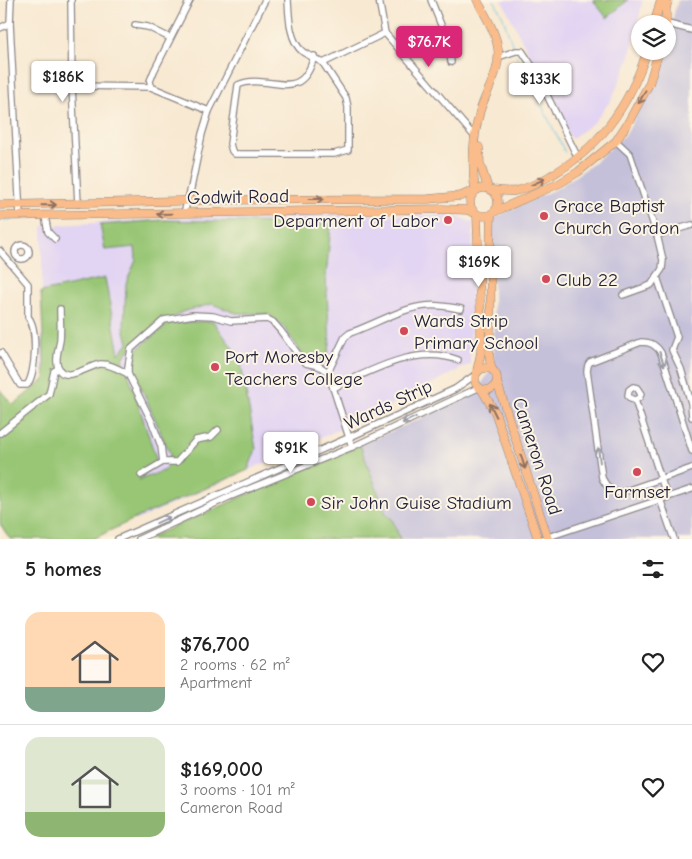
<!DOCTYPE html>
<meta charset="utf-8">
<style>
body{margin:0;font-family:"Comic Neue",sans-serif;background:#f6f6f6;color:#222;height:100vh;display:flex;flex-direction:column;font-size:19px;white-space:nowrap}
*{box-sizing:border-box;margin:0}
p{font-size:16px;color:#767676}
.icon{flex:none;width:28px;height:28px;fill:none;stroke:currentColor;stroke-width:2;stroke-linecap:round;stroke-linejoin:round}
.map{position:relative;height:539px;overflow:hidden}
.side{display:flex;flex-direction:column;background:#fff;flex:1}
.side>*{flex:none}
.controls{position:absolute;left:631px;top:15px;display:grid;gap:10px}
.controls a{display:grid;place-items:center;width:45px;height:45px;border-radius:50%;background:#fff;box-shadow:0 1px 4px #0004;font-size:25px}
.price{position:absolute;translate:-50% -42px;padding:0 11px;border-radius:5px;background:#fff;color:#222;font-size:16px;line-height:32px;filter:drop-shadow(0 1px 2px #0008)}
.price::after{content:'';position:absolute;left:50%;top:30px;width:15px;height:11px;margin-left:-8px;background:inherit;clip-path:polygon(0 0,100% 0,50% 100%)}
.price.active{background:#db2777;color:#fff}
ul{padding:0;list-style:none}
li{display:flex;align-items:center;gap:15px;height:125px;padding:0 25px}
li+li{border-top:1px solid #e0e0e0}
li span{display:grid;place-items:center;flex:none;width:140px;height:100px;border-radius:15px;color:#555}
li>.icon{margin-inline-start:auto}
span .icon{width:60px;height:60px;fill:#fffc;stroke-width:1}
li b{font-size:21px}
h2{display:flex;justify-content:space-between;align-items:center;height:60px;padding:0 25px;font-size:21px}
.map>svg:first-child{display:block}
</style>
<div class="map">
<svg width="692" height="539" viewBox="0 0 692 539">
<rect width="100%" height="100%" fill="#fcf5e5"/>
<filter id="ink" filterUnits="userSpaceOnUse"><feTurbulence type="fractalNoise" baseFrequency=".02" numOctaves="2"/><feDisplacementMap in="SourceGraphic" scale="10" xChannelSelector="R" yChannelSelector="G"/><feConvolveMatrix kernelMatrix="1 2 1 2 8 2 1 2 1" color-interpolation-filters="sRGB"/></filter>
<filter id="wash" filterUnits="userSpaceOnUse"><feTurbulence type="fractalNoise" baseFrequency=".0096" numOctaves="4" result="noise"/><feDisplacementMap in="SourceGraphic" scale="20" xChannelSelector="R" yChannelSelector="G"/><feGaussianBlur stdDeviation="1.12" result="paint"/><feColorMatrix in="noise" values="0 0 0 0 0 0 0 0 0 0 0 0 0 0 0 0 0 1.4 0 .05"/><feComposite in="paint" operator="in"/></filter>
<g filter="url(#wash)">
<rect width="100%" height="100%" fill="#f8e9d2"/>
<g fill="#e2d4f3">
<polygon points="502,0 643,0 629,60 611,100 594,122 571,139"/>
<polygon points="242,214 456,215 473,223 470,364 369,416 135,521 112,465 45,365 42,375 42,226"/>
</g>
<polygon fill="#c5c0da" points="678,0 692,0 692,539 395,539 360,445 475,395 494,364 492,219 558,188 593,164 627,133 654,80 663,51 668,51 668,34"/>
<g fill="#98c675" stroke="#5d7458">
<polygon points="593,0 628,0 607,18"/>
<polygon points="163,220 331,224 326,277 330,344 326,362 303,355 283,326 267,314 236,313 212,304 182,312 139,338 123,358 157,461 139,480 165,470 170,454 134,371 135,351 169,323 213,321 240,358 256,449 248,470 132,520 93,539 10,539 0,524 0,390 13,405 45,379 41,292 105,278 119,354 128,343 124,327 126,283 136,260 135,247 105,250 100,225"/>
<polygon points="360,445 386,514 392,519 400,539 146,539"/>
</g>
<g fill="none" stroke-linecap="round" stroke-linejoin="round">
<g stroke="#66c3e4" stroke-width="1">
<polyline points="494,0 503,17 513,47"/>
<polyline points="516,55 565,152"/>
<polyline points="0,220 13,220"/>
</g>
</g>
</g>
<g filter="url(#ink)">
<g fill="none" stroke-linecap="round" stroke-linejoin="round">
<g stroke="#8d8686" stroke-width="8">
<g id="minor">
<polyline points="11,0 10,23 20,216"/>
<polyline points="71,0 72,86 78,204"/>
<path d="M 288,0 C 289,16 289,41 303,52 C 309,56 317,59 323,63 L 385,33"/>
<polyline points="379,0 385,33 475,137"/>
<polyline points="431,0 449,45 451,62"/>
<polyline points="668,24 692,30"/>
<polyline points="135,25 148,27 170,38"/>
<polyline points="0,28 10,23"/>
<path d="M 314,56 C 301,107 268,71 238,85 L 230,144 L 232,151 L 235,154 L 334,154 L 348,150 L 348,107 L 346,98 L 323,63"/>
<polyline points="498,57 516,51 522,51 534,69 578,158"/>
<polyline points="72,86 151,87 209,111"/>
<polyline points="151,87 150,81 154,71 190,0"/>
<polyline points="616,141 630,154 657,235 663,260 662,269 651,285 623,295"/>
<polyline points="184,213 191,188 202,134 209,111 265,0"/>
<polyline points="45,216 48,232 55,239"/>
<polyline points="657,235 692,225"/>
<circle cx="22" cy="252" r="7"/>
<path d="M 0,251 L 28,284 L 28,317 C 38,328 36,374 27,385 L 20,385 L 1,353"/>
<polyline points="657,277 677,337 672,350 681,369 691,403 692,417"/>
<path d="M 60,309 C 60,319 61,330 60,340 C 59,347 56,356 57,363 C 60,387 90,365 100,364 C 109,363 120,370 128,374"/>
<path d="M 328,372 L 345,337 L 350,333 C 373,325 402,308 425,306 C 437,304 449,307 461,309"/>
<path d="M 333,388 C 371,371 416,344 458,360"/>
<polyline points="635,400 639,398 641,394 637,388 633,387 629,390 628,396 631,399 635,400 667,497"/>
<polyline points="0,433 49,394 54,371 59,368"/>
<polyline points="307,439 313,453"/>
<path d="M 692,451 L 661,353 C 656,345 651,342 641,342 L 590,362 L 588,365 L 587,371 L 602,478 C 607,487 610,492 620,493 L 692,468"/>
<polyline points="163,462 177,462 196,440 211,437 218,430"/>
<polyline points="141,475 163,462 161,446 152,422 128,374 128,367 131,349 164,320 193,315 213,316 231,321 267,319 273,322 280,330 300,357 306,363 319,366 328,372 352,447"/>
<polyline points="660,499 674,539"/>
<polyline points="118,539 348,438 455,389 475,375"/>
<polyline points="139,539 229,497 352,447 478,388"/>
<polyline points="542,539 692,489"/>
</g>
</g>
<g stroke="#8d8686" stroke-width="9">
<g id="major">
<polyline points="654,24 661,0"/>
<polyline points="666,24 666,9 668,0"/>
<polyline points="479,147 480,164 488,188"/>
<circle cx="484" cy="202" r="14"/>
<path d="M 492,190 C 499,190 507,192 515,191 C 527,189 540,182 550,176 C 600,148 630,105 647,51"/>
<path d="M 475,191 C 472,165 473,136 480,111 C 486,91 501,71 498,49 C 496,32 485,15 477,0"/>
<polyline points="0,205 220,200 428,199 461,196 468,193 473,193"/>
<polyline points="494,212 560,183 578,172 616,141 629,121 649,84 659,51"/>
<path d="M 491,214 C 489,253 492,292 490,330 C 490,344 487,355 492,369"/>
<polyline points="0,216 443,209 467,210 475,213"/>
<circle cx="486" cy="379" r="11"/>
<polyline points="477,371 481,352 481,326 477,215"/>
<polyline points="497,382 548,539"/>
<polyline points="482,390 495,412 538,539"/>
</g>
</g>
<use href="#minor" stroke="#fff" stroke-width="5.5"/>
<use href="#major" stroke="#f9bc8a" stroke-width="8"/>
</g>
<defs><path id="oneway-shaft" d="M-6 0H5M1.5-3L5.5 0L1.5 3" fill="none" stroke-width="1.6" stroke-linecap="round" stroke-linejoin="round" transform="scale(1.25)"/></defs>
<g stroke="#8e6f62">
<use href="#oneway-shaft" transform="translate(642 97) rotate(118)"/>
<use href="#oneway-shaft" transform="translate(538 182) rotate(-25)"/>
<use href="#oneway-shaft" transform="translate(316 199)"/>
<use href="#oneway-shaft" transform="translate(49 205) rotate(-1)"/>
<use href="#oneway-shaft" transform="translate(164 214) rotate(179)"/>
<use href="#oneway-shaft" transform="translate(493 410) rotate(-116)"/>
<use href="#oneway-shaft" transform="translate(523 462) rotate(73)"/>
</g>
<g stroke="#9c9ca7">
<use href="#oneway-shaft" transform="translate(662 359) rotate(70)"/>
<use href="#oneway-shaft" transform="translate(409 420) rotate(155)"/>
<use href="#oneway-shaft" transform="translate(599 455) rotate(-97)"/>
<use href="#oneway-shaft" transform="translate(163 520) rotate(-24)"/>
</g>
</g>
<g fill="#d1495b" stroke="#fcf5e5" stroke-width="2">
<circle cx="544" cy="216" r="5"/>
<circle cx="448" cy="220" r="5"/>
<circle cx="546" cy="279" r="5"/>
<circle cx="404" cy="331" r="5"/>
<circle cx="215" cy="367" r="5"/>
<circle cx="637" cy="472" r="5"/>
<circle cx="311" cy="502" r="5"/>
</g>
<g text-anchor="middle" stroke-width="4" stroke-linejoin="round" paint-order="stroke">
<g font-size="19" fill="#22223b" stroke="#fcf5e5">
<text transform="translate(238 196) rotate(-1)" y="7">Godwit Road</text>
<text transform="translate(388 404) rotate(-25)" y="7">Wards Strip</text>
<text transform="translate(538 456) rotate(72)" y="7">Cameron Road</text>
</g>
<g font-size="19" fill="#22223b" stroke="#fcf5e5" text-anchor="start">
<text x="554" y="212">Grace Baptist<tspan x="554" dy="22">Church Gordon</tspan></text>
<text x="438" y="227" text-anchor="end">Deparment of Labor</text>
<text x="556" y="286">Club 22</text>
<text x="414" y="327">Wards Strip<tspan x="414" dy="22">Primary School</tspan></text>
<text x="225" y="363">Port Moresby<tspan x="225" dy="22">Teachers College</tspan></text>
<text x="637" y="498" text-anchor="middle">Farmset</text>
<text x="321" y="509">Sir John Guise Stadium</text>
</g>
</g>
</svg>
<div class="controls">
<a><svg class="icon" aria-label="layers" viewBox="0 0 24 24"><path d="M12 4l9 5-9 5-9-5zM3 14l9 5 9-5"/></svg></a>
</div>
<b class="price active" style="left:429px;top:68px">$76.7K</b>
<b class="price" style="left:63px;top:103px">$186K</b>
<b class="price" style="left:540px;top:105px">$133K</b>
<b class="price" style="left:479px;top:288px">$169K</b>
<b class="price" style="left:291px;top:474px">$91K</b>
</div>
<section class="side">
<h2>5 homes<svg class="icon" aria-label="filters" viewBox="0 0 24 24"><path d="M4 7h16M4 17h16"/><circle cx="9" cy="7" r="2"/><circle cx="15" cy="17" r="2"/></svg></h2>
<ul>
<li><span style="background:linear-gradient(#ffd9b3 75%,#7fa58c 0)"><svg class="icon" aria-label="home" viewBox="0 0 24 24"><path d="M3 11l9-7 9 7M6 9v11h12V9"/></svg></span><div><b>$76,700</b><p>2 rooms · 62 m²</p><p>Apartment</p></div><svg class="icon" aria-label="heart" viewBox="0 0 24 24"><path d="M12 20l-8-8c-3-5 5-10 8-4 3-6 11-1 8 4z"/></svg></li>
<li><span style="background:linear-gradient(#dfe7d0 75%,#8fb573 0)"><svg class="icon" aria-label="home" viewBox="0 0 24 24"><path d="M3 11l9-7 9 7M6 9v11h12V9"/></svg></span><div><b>$169,000</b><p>3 rooms · 101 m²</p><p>Cameron Road</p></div><svg class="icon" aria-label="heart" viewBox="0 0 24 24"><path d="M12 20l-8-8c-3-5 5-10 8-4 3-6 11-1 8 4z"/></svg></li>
</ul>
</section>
